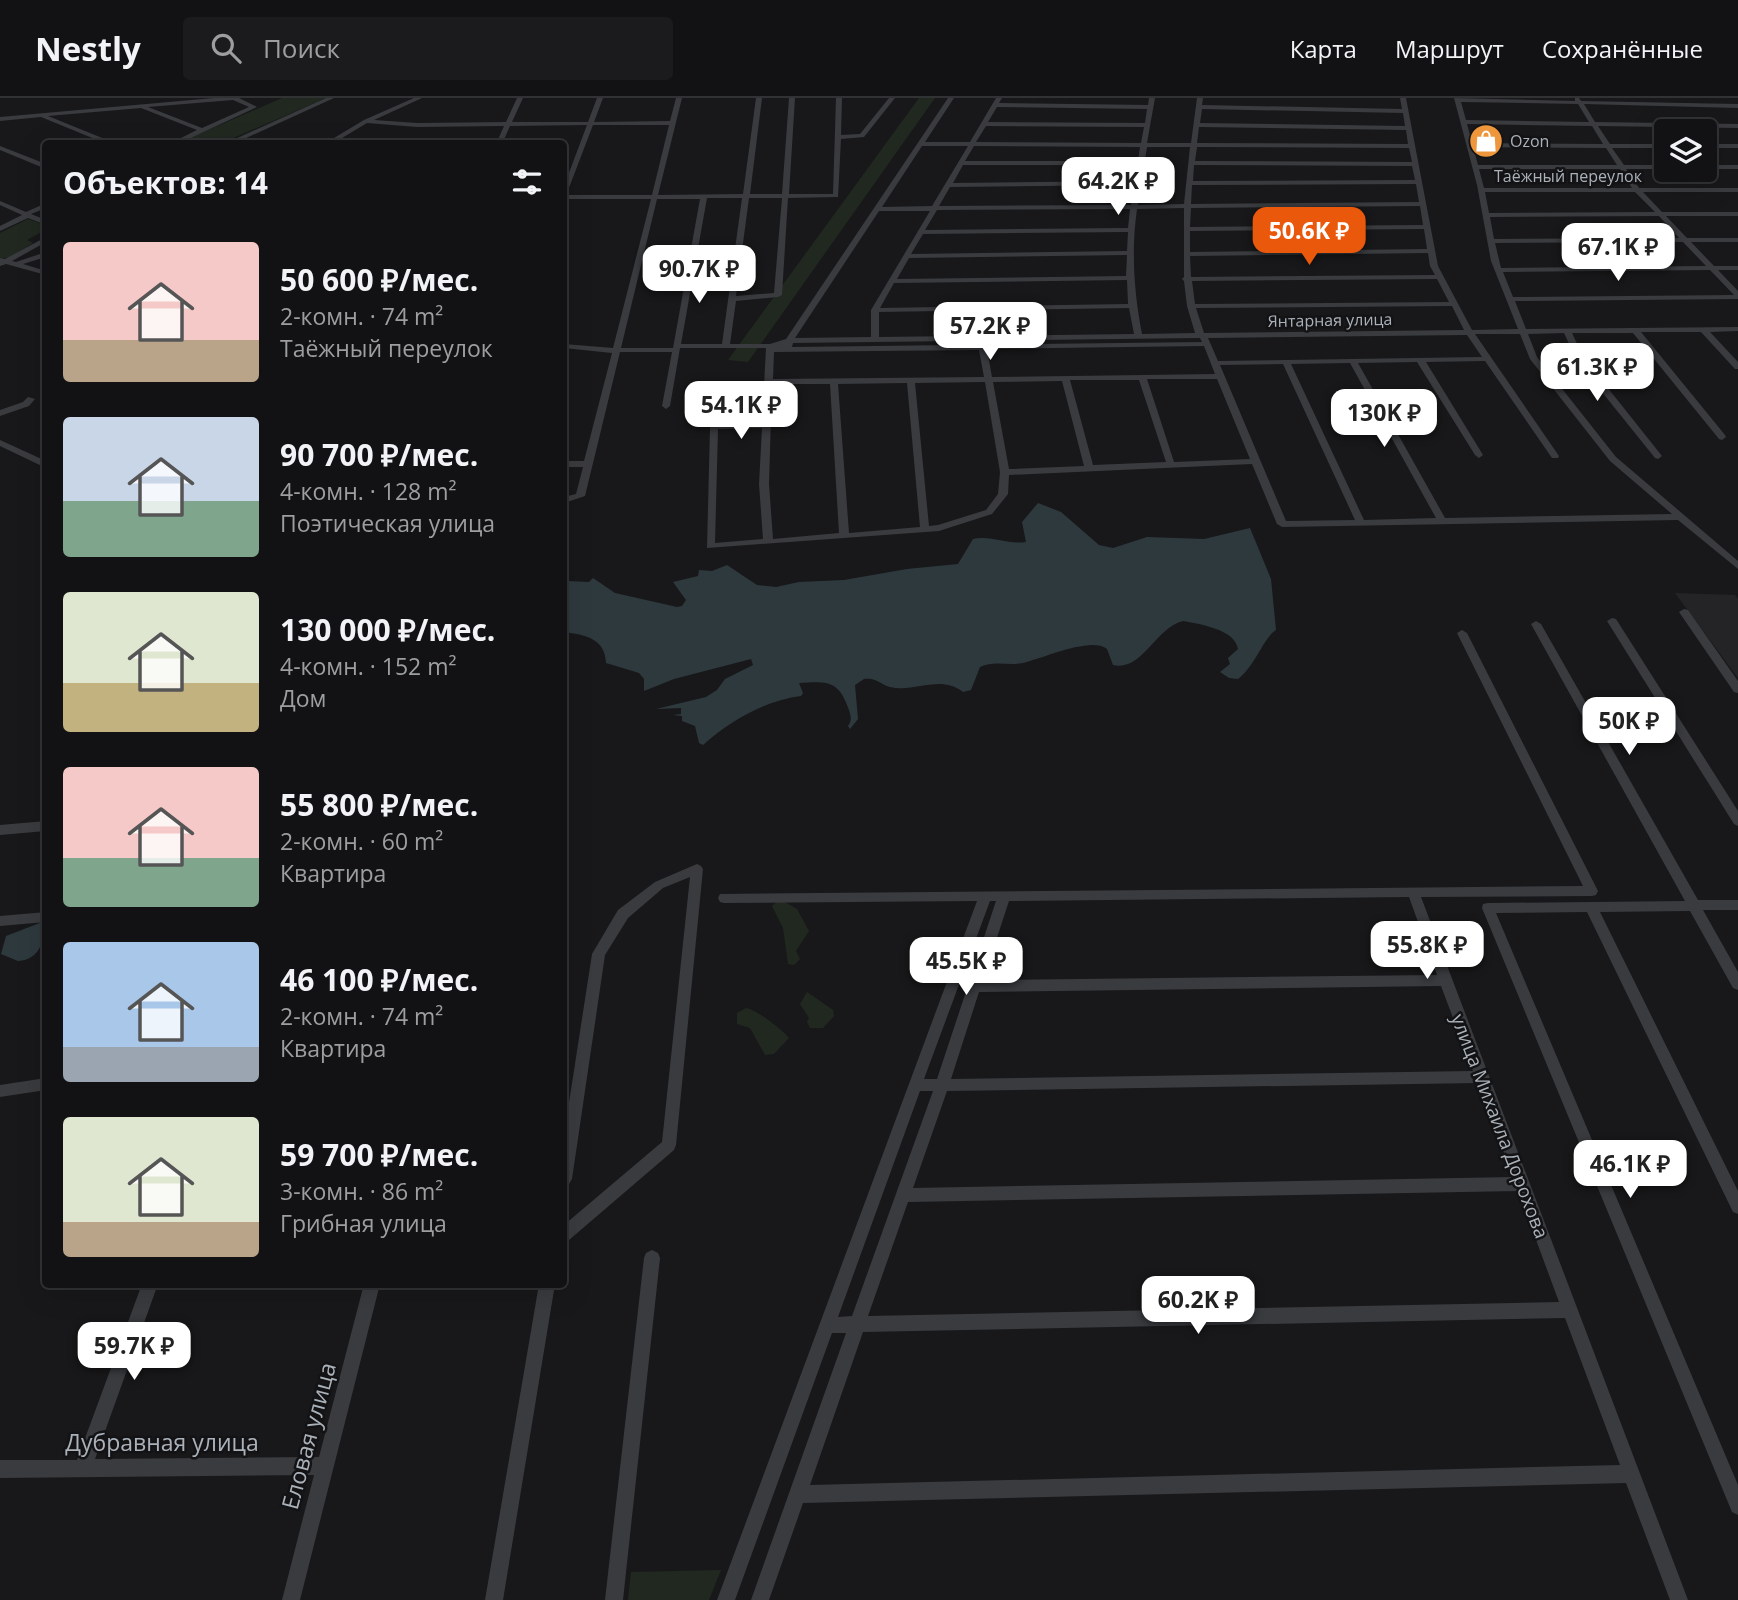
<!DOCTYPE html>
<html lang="ru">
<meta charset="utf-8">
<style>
body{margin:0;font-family:"Open Sans",sans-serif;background:#1b1b1d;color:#f1f3f6;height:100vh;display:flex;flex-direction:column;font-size:26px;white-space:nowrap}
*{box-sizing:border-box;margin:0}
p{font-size:23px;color:#9c9ea0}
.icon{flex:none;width:38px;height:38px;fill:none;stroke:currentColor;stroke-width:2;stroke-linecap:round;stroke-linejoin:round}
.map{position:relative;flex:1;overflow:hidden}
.side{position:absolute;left:42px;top:42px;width:525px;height:1148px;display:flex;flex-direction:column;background:#121214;border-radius:7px;box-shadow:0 7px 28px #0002,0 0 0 2px #313234}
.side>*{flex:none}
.tools{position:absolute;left:1654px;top:21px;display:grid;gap:14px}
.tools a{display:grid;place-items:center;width:63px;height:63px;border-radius:7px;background:#121214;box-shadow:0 7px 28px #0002,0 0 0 2px #313234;font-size:35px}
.price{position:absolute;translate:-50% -60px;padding:0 16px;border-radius:14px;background:#fff;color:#222;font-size:23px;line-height:46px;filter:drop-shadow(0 2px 4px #0008)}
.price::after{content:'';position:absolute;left:50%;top:42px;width:21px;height:16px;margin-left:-10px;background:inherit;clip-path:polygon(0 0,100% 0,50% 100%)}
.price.active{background:#ea580c;color:#fff}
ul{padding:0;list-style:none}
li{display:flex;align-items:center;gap:21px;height:175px;padding:0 21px}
li span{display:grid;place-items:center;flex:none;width:196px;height:140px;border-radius:7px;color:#555}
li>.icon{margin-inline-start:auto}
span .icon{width:84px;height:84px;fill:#fffc;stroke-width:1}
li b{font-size:30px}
h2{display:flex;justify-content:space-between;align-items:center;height:84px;padding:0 21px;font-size:30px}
header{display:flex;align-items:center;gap:42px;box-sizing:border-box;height:98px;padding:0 35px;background:#121214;border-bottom:2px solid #313234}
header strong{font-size:33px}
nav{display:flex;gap:38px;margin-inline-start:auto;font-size:24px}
.search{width:490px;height:63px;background:#1b1b1d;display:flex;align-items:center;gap:18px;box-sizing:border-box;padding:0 24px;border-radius:7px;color:#9c9ea0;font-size:26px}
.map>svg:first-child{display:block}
</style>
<header>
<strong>Nestly</strong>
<div class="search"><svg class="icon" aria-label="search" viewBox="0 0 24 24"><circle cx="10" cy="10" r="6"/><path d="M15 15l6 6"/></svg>Поиск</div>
<nav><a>Карта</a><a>Маршрут</a><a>Сохранённые</a></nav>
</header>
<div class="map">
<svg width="1738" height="1502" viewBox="0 0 1738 1502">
<rect width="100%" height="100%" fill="#18181a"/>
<polygon fill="#242427" points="1675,495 1735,497 1738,501 1738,580"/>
<g fill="#202820">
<polygon points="282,0 326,0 222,45 176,46"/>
<polygon points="919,0 935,0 748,264 728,262"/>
<polygon points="28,121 45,127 45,132 27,142 33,145 9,160 0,160 0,135"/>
<polygon points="780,801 797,811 809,833 796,853 800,861 794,867 788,866 783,830 772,808"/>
<polygon points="807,894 833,912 834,918 823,930 810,930 807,924 809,920 800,906"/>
<path d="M 746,910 C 757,912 783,932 789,940 L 774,956 L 765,957 L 750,930 L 737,926 L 737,915 Z"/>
<polygon points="721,1472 709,1502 628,1502 631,1474"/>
</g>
<g fill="#2e393e">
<path d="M 1038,405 L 1061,414 L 1099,447 L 1113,450 L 1147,439 L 1204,441 L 1250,430 L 1271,481 L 1276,532 C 1264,539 1255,568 1238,581 L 1229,580 L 1220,574 L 1230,566 L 1228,560 L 1238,551 C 1235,531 1199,526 1183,523 C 1155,530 1142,574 1113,567 L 1107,551 C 1092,538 1041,561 1023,565 C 1008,568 994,562 980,569 L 971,592 L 963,594 C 940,576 915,595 890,589 C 880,586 876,579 864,581 L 855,587 L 858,621 L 850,631 L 848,628 C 852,622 851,619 849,612 C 839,583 829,583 799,585 L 803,595 L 801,598 C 766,602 728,624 703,647 L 699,645 L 695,628 L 682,623 L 682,618 L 673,617 L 681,616 L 681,610 L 656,611 L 706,599 L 717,592 L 725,581 L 753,567 L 751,561 L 674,581 L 644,593 L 644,581 L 639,575 L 606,565 C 605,540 585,537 564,534 L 564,486 L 568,483 L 589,484 L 593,480 L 615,495 L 677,509 L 682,508 L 686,502 L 673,484 L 698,478 L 699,472 L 712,473 L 727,467 L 757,487 L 776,489 L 799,484 L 844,482 L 907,471 L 958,466 L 973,441 C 992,437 1007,447 1026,444 L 1022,424 Z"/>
<path d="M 45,823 C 45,841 40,862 18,863 L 1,856 L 6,838 Z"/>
</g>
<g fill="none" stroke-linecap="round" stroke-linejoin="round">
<g fill="#393b3f" fill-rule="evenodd">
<path d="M 214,0 L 239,0 L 257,9 L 178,46 L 169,46 L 197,32 L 141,10 L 48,18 L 117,46 L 107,46 L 41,19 L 0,23 L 0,19 ZM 233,2 L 249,9 L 202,30 L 148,9 Z"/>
<polygon points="326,0 334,0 233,46 224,46"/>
<path d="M 414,0 L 422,0 L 374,22 L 417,25 L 506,24 L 517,0 L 523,0 L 512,24 L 588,24 L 597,0 L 603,0 L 594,24 L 670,23 L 676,0 L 682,0 L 658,97 L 743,96 L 756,0 L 762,0 L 750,96 L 782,96 L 789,0 L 795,0 L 789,96 L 833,96 L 836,0 L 842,0 L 841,37 L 860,36 L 889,0 L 895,0 L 864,39 L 841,41 L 838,99 L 788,100 L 782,197 L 778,199 L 736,203 L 730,246 L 770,246 L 786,241 L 948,0 L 954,0 L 925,44 L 970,44 L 996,0 L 1002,0 L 999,5 L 1148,7 L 1149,0 L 1155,0 L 1147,45 L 1191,45 L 1197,0 L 1203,0 L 1202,7 L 1402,11 L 1400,0 L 1406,0 L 1438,168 L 1472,232 L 1518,231 L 1491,163 L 1477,87 L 1454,0 L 1575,3 L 1575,0 L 1579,0 L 1581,3 L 1738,6 L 1738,10 L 1584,6 L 1595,24 L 1738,26 L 1738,30 L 1598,28 L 1610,46 L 1666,46 L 1666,50 L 1612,50 L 1624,67 L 1666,67 L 1666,71 L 1626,71 L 1639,90 L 1738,90 L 1738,94 L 1643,94 L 1662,114 L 1738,114 L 1738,118 L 1666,118 L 1687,140 L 1738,140 L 1738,144 L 1691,144 L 1714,168 L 1738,168 L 1738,172 L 1718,172 L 1738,193 L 1738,201 L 1515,203 L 1526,231 L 1738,229 L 1738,233 L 1710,234 L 1738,264 L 1738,271 L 1735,271 L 1701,234 L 1641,234 L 1725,337 L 1726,339 L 1722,342 L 1719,341 L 1633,235 L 1572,235 L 1584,260 L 1662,358 L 1658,361 L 1655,360 L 1577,263 L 1564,235 L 1528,236 L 1537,259 L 1616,359 L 1738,463 L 1738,471 L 1678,422 L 1282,429 L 1277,426 L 1252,366 L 1009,377 L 1008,396 L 992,416 L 939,433 L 707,450 L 710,329 L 714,326 L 762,325 L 766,250 L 680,250 L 670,308 L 666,311 L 662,308 L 672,254 L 620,254 L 585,398 L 564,405 L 564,399 L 576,396 L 583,369 L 564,369 L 564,363 L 584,363 L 612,255 L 564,250 L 564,246 L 613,250 L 651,101 L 564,101 L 564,88 L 587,27 L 510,28 L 502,46 L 496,46 L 504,28 L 417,29 L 367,25 L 332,46 L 324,46 L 364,22 ZM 1461,4 L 1578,6 L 1589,24 L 1466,22 ZM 997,9 L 1147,11 L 1145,25 L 988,24 ZM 1202,11 L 1403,15 L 1405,28 L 1200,25 ZM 1467,26 L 1592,28 L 1603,46 L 1472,45 ZM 593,27 L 669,27 L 652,97 L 564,97 L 567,95 ZM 986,28 L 1144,29 L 1141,45 L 976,44 ZM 1199,29 L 1406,32 L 1408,46 L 1197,45 ZM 922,48 L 968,48 L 932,108 L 882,109 ZM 974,48 L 1140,49 L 1138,63 L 965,63 ZM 1147,49 L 1190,49 L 1184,106 L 1138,107 ZM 1197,49 L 1409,50 L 1412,64 L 1195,63 ZM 1473,49 L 1606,50 L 1617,67 L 1478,67 ZM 963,67 L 1137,67 L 1134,83 L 953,85 ZM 1194,67 L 1412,68 L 1415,82 L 1193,83 ZM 1479,71 L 1620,71 L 1632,90 L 1484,90 ZM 1416,86 L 1419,104 L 1191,106 L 1192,87 ZM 1134,87 L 1131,107 L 939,108 L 950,89 ZM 1485,94 L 1635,94 L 1655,114 L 1489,115 ZM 707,100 L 742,100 L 722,246 L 681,246 ZM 749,100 L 782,100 L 774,195 L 736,198 ZM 657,101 L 700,101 L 673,250 L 621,250 ZM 1420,108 L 1423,127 L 1190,129 L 1191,110 ZM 1184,110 L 1184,179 L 1182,181 L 1184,183 L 1187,208 L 1195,235 L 1142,236 C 1134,194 1131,153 1137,111 ZM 1130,111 L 1128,130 L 925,132 L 937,112 ZM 879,113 L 930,113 L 871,212 L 871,239 L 795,240 ZM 1659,118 L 1679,140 L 1494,141 L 1490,119 ZM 1424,131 L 1427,151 L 1190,154 L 1190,133 ZM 1128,134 L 1127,153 L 911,156 L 923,136 ZM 1683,144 L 1706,168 L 1501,170 L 1495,145 ZM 1428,155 L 1430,168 L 1435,177 L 1191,179 L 1190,158 ZM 1127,157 L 1126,178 L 897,181 L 909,160 ZM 1710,172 L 1734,197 L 1513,199 L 1503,174 ZM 1437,181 L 1449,204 L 1195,206 L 1192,183 ZM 1127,182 L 1128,206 L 880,210 L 894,185 ZM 1452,208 L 1464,232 L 1204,235 L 1196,210 ZM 1129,210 L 1134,236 L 879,239 L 879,214 ZM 1475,236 L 1520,236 L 1530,261 L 1610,363 L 1672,416 L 1445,420 L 1358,265 L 1417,264 L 1475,357 L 1479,360 L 1483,357 L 1426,264 L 1485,263 L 1552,360 L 1558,360 L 1559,358 ZM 1467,237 L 1482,259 L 1218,263 L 1208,240 ZM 1200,240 L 1202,244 L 792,249 L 793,245 ZM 1204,248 L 1215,276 L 992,279 L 987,251 ZM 979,252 L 984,279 L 773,281 L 774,254 ZM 1350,265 L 1436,420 L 1364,422 L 1291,266 ZM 1283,266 L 1355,422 L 1286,423 L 1220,267 ZM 1147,281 L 1217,281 L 1250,361 L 1174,364 ZM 1070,282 L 1139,282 L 1166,364 L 1093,367 ZM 1062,283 L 1084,368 L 1009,371 L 993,284 ZM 985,284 L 1000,374 L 998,396 L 986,412 L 938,427 L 929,428 L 915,285 ZM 907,285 L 920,429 L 849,435 L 838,286 ZM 772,286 L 830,286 L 839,435 L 773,441 L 769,386 ZM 762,330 L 759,386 L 763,441 L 715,445 L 718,331 Z"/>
<rect x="1704" y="46" width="34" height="4"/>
<polygon points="0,48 46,66 46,71 0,52"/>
<rect x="1704" y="67" width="34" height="4"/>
<polygon points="0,103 26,114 46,105 46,110 31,116 46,122 46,127 28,120 0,133 0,128 22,117 0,107"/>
<polygon points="46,139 46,144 12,163 16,164 46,154 46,159 23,166 46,173 46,177 6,166 0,168 0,160 5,161"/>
<polygon points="28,299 35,301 29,308 0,318 0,312 23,304"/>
<polygon points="0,342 46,363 46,370 0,348"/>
<polygon points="1684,511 1688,512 1738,583 1738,595 1734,594 1679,514"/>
<polygon points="1612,520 1616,521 1738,713 1738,728 1734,726 1607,523"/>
<polygon points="1536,523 1541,526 1698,802 1738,802 1738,812 1703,812 1738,874 1738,892 1733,890 1690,813 1600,814 1738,1093 1738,1116 1733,1114 1587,814 1496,815 1738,1387 1738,1417 1732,1414 1482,810 1483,806 1488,805 1685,803 1531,526"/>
<path d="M 1462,532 L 1467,535 L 1598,793 L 1596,797 L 1592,798 L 1421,799 L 1688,1502 L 1670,1502 L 1626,1385 L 803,1405 L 769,1502 L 751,1502 L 846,1235 L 832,1235 L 735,1502 L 717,1502 L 977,803 L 724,805 L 720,804 L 718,800 L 720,796 L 1583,788 L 1457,535 ZM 1409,799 L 1437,877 L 983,882 L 1009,803 ZM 990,803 L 996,803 L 937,981 L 924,981 ZM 1441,888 L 1473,973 L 951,981 L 979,894 ZM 1478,985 L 1513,1079 L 913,1090 L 947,993 ZM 920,993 L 933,993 L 852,1218 L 838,1219 ZM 1518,1093 L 1559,1204 L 868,1218 L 908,1104 ZM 1565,1220 L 1620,1367 L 810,1387 L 863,1234 Z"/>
<polygon points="46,723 46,733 0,737 0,727"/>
<polygon points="697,766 701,768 703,771 676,1047 674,1052 569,1142 564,1145 564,1127 662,1044 690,779 663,790 628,820 605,857 572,1081 569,1086 564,1088 564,1037 592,856 618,812 655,784"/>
<polygon points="46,814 46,824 0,828 0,818"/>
<polygon points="46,980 46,992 0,999 0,987"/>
<polygon points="652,1152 658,1155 660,1160 623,1502 605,1502 644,1160 646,1155"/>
<polygon points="142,1186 158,1186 95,1361 319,1359 364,1186 380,1186 300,1502 282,1502 314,1377 0,1380 0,1362 77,1362"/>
<polygon points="539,1186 555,1186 503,1502 485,1502"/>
</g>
</g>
<defs>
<g id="shop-disc" transform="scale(1.75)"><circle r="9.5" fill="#ee963c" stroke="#131315"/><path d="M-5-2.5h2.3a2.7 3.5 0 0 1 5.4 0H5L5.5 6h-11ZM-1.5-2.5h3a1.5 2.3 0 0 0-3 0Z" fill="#fff"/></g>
</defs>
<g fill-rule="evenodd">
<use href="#shop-disc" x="1486" y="43"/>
</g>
<g text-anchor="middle" stroke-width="5" stroke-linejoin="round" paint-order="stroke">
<g font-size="16" fill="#aab1b9" stroke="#131315" text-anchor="start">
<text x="1510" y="49">Ozon</text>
</g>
<g font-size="16" fill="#aab1b9" stroke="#131315">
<text x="1568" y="84">Таёжный переулок</text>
<text transform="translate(1330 222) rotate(-1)" y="6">Янтарная улица</text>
</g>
<g font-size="19" fill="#aab1b9" stroke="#131315">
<text transform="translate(1500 1028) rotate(69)" y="7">улица Михаила Дорохова</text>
</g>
<g font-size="23" fill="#aab1b9" stroke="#131315">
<text transform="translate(309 1338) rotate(-75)" y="8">Еловая улица</text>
<text x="162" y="1353">Дубравная улица</text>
</g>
</g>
</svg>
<div class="tools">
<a><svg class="icon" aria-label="layers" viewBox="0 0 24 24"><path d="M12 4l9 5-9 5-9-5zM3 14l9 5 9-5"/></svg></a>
</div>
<b class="price" style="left:1118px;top:119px">64.2K ₽</b>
<b class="price active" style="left:1309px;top:169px">50.6K ₽</b>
<b class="price" style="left:1618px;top:185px">67.1K ₽</b>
<b class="price" style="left:699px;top:207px">90.7K ₽</b>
<b class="price" style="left:990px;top:264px">57.2K ₽</b>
<b class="price" style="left:1597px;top:305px">61.3K ₽</b>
<b class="price" style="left:741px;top:343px">54.1K ₽</b>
<b class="price" style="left:1384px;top:351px">130K ₽</b>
<b class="price" style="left:1629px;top:659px">50K ₽</b>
<b class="price" style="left:1427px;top:883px">55.8K ₽</b>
<b class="price" style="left:966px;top:899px">45.5K ₽</b>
<b class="price" style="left:1630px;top:1102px">46.1K ₽</b>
<b class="price" style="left:1198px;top:1238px">60.2K ₽</b>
<b class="price" style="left:134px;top:1284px">59.7K ₽</b>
<section class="side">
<h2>Объектов: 14<svg class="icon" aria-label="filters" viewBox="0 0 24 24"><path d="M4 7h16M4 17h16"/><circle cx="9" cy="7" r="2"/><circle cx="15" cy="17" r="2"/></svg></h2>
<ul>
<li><span style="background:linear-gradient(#f6c9c9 70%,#b9a48a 0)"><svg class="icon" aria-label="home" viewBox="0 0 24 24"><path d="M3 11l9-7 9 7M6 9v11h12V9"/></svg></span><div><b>50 600 ₽/мес.</b><p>2-комн. · 74 m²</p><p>Таёжный переулок</p></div></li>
<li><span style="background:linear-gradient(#c9d6e8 60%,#7fa58c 0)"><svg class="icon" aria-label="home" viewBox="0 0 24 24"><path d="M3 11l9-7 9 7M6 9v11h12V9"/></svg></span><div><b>90 700 ₽/мес.</b><p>4-комн. · 128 m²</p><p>Поэтическая улица</p></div></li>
<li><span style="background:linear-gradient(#dfe7d0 65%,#c2b280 0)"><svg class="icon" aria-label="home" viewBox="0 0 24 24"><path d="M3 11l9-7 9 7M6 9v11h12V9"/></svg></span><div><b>130 000 ₽/мес.</b><p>4-комн. · 152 m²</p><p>Дом</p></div></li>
<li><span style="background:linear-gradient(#f6c9c9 65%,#7fa58c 0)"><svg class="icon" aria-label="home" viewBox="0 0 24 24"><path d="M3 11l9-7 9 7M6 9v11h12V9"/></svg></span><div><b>55 800 ₽/мес.</b><p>2-комн. · 60 m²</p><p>Квартира</p></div></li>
<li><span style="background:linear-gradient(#a9c7e8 75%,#9aa5b1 0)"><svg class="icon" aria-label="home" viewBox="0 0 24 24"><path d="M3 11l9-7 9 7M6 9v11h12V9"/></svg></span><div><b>46 100 ₽/мес.</b><p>2-комн. · 74 m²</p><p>Квартира</p></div></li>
<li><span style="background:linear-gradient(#dfe7d0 75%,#b9a48a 0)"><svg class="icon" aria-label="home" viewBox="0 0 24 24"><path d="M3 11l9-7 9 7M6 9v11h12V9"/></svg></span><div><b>59 700 ₽/мес.</b><p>3-комн. · 86 m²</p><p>Грибная улица</p></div></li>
</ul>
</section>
</div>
